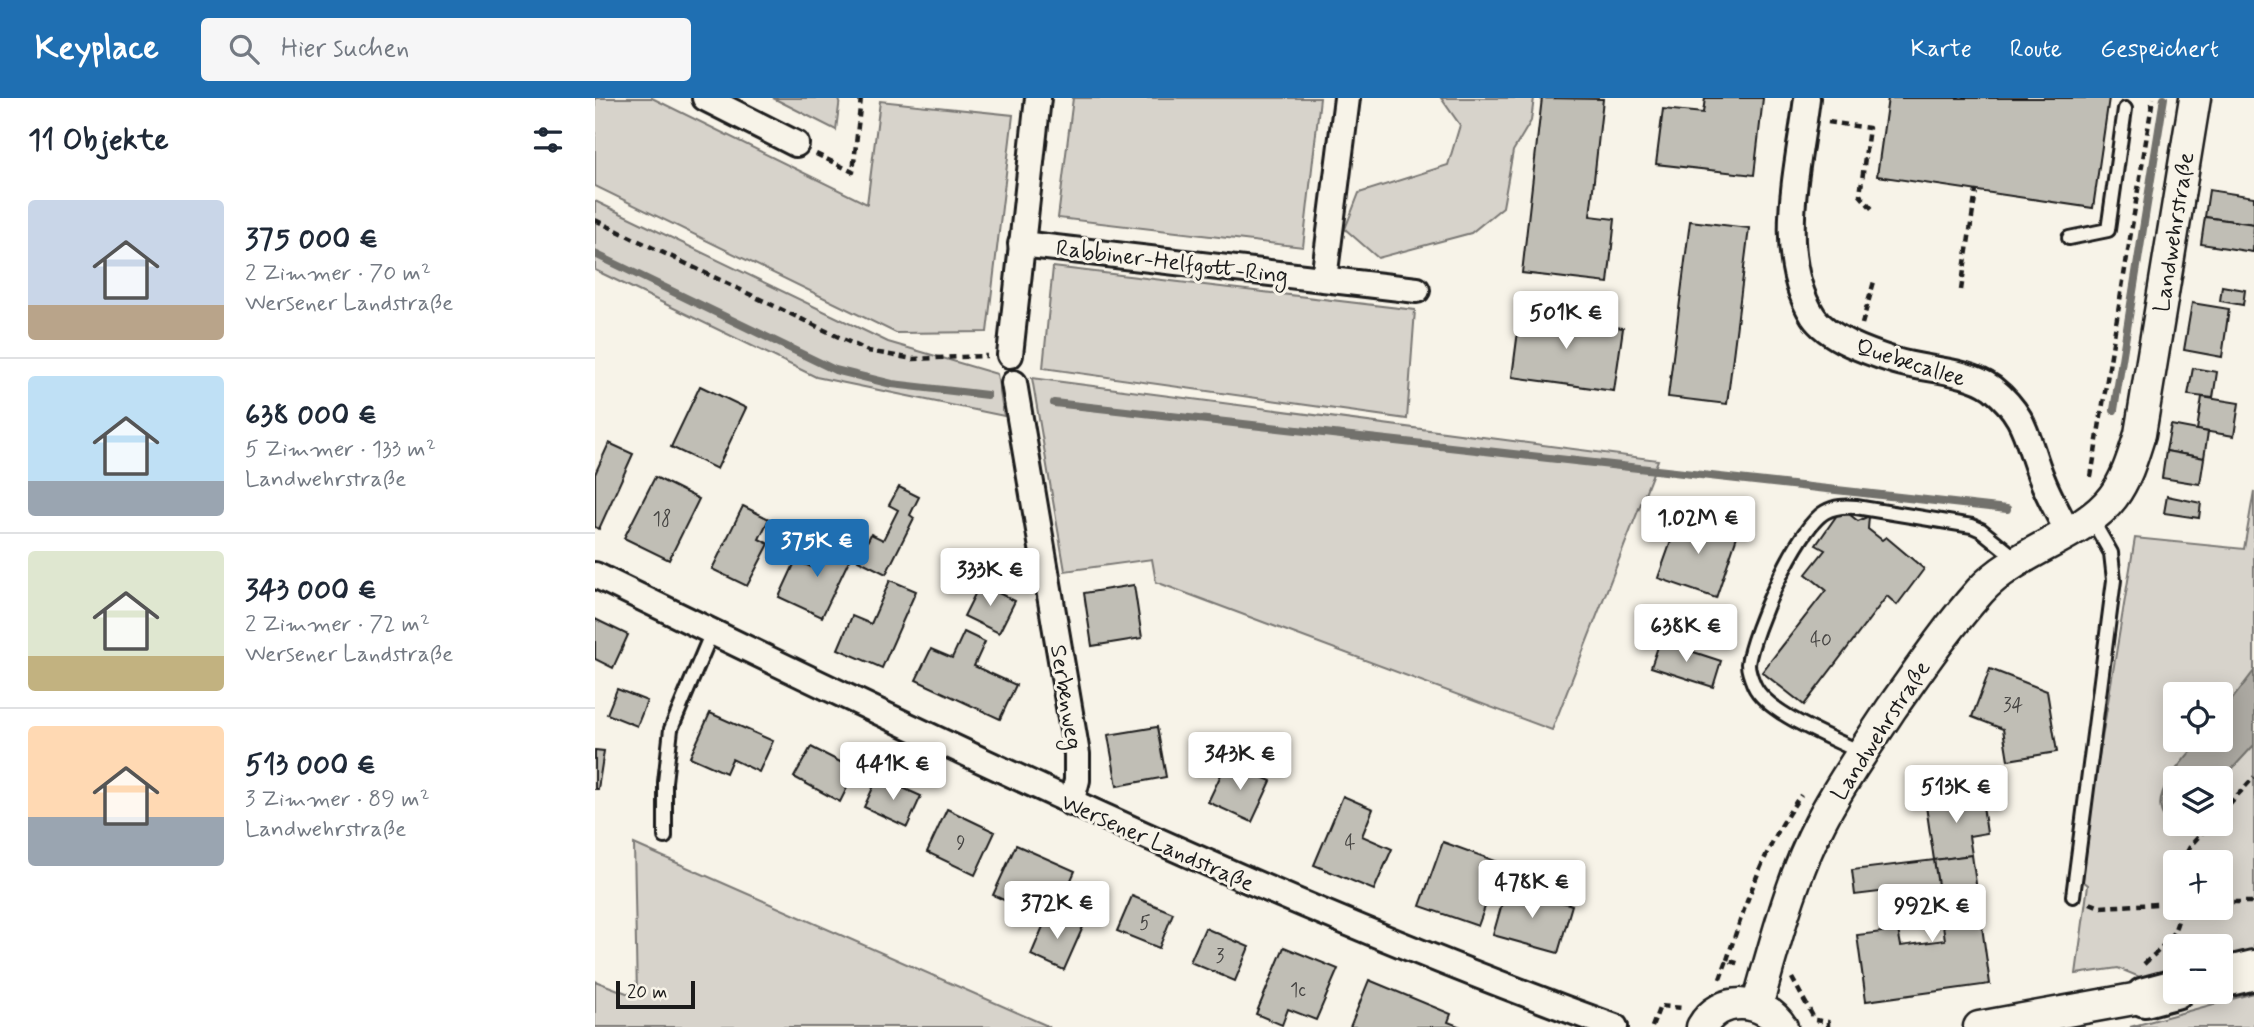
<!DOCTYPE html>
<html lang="de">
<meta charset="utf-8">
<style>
body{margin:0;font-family:Mynerve,sans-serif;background:#f6f6f7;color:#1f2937;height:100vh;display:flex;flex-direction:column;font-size:26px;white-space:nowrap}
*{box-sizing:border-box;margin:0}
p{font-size:23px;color:#747a83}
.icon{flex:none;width:38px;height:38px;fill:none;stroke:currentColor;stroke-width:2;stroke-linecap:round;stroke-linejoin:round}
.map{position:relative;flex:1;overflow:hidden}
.panel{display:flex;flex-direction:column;background:#fff;width:595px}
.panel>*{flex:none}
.tools{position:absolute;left:1568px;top:584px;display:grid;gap:14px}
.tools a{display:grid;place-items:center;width:70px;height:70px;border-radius:7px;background:#fff;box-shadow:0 4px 18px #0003;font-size:35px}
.scale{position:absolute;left:21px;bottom:18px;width:79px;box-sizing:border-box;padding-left:7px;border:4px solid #1c1c1c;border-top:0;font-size:19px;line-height:24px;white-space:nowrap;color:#1c1c1c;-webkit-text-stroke:5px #f7f3e8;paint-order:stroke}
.price{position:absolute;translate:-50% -60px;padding:0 16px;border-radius:7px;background:#fff;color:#222;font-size:23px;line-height:46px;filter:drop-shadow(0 2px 4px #0008)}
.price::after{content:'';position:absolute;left:50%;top:42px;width:21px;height:16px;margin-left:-10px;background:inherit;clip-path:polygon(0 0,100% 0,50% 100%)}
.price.selected{background:#1f6fb2;color:#fff}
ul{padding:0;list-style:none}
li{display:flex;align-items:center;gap:21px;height:175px;padding:0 28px}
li+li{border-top:2px solid #e0e1e3}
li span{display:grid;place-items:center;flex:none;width:196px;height:140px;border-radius:7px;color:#555}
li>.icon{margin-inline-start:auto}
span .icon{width:84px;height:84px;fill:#fffc;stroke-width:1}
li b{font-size:30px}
h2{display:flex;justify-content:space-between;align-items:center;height:84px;padding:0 28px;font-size:30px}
header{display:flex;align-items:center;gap:42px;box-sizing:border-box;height:98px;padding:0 35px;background:#1f6fb2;color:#fff}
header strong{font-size:33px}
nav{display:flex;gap:38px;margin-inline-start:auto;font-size:24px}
.search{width:490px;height:63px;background:#f6f6f7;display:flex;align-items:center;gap:18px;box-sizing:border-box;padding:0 24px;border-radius:7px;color:#747a83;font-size:26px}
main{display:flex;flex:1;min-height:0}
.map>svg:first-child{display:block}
</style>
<header>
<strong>Keyplace</strong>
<div class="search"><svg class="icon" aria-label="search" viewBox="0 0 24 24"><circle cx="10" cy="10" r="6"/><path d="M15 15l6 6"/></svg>Hier suchen</div>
<nav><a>Karte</a><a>Route</a><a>Gespeichert</a></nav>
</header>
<main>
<section class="panel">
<h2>11 Objekte<svg class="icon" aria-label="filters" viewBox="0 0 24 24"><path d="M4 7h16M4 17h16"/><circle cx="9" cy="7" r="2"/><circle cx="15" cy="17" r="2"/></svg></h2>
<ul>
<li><span style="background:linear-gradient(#c9d6e8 75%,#b9a48a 0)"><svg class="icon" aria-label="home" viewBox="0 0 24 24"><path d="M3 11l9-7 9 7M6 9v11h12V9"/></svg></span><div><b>375 000 €</b><p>2 Zimmer · 70 m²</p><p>Wersener Landstraße</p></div></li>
<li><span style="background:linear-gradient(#bfe0f5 75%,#9aa5b1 0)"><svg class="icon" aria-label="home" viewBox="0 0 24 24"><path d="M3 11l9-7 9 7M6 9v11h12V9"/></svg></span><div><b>638 000 €</b><p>5 Zimmer · 133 m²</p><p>Landwehrstraße</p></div></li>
<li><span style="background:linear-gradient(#dfe7d0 75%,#c2b280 0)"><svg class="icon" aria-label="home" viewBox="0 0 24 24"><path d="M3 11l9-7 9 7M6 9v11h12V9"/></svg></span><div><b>343 000 €</b><p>2 Zimmer · 72 m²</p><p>Wersener Landstraße</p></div></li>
<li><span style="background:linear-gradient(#ffd9b3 65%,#9aa5b1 0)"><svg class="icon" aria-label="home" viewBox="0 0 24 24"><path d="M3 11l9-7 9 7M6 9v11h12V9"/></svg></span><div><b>513 000 €</b><p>3 Zimmer · 89 m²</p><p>Landwehrstraße</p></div></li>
</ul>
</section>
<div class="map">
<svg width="1659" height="929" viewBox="0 0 1659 929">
<rect width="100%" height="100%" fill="#f7f3e8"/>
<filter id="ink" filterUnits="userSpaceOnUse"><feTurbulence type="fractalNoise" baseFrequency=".0143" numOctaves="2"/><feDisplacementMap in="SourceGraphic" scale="14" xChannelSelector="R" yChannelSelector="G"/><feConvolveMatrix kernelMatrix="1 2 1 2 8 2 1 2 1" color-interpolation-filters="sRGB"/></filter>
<g filter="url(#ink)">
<g fill="#d7d3cb" stroke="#7a7874" stroke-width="2" fill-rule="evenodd">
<polygon points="0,0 57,0 272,106 285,3 418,17 392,234 301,235 0,88"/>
<polygon points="178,0 245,0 241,32"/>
<polygon points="478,0 725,0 708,149 463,120"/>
<polygon points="846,0 939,0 936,23 918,53 908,109 876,135 783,160 750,131 764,95 853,67 865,27"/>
<polygon points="0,103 293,244 402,276 409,318 221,279 0,172"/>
<polygon points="458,169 820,212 812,321 448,270"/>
<polygon points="437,280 1063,362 957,632 561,484 557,461 470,473"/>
<path d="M 1659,393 L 1659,855 L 1626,863 L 1626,849 L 1580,849 L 1580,873 L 1547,880 L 1523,870 L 1481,876 L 1493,787 L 1488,783 L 1495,713 L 1540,440 L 1649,451 ZM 1580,597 L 1626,597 L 1626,642 L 1580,642 ZM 1580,681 L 1626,681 L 1626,726 L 1580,726 ZM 1580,765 L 1626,765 L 1626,810 L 1580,810 Z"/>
<polygon points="39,746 455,929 0,929 0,883 42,899"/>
<polygon points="1659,895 1659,929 1535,929"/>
</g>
<path fill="#aca9a2" stroke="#72716c" stroke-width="2" d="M 1659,573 L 1659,647 L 1626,683 L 1626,681 L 1580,681 L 1580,726 L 1587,726 L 1582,731 C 1541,707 1586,667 1605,642 L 1626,642 L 1626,616 Z"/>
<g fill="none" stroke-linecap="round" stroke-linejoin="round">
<g stroke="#72716c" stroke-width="8">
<polyline points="0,156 240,272 297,286 392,297"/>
<polyline points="459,305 1412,411"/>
<polyline points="1519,312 1569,0"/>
</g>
</g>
<g fill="#c0beb5" stroke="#1c1c1c" stroke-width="2">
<polygon points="947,0 1008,1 995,118 1020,121 1013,185 927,175"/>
<polygon points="1110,0 1168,0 1159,77 1061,66 1068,11 1108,15"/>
<polygon points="1293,0 1514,0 1498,110 1282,78"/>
<polygon points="1614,92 1659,99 1659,126 1610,119"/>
<polygon points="1610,119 1659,126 1658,154 1606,146"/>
<polygon points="1095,123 1154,130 1132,306 1073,299"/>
<polygon points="1627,188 1650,192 1648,207 1625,203"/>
<polygon points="1597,205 1634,211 1627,259 1589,252"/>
<polygon points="926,210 984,218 983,224 1028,230 1019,293 917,279"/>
<polygon points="1598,270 1622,274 1618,300 1593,297"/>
<polygon points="105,288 151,310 122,371 76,349"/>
<polygon points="1607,299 1644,305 1639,338 1602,332"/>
<polygon points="1576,327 1613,334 1609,360 1571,353"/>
<polygon points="14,345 38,356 4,431 0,429 0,376"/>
<polygon points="1571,353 1609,360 1605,386 1567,380"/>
<polygon points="60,379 104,401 74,462 29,440"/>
<polygon points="304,389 324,399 315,417 319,420 291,476 263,462 276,436 288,442 303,412 294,407"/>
<polygon points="1572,398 1606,405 1604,420 1569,415"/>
<polygon points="148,408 174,421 164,441 174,446 152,488 117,471"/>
<polygon points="1250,413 1263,423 1274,418 1273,431 1287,442 1291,439 1329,471 1302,507 1292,498 1209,607 1167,574 1231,492 1211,476 1230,452 1221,447 1242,417"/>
<polygon points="1086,415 1143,435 1121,500 1063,480"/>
<polygon points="229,440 258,454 227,519 184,499 201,462 216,469"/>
<polygon points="295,482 321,493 287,570 243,551 257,518 276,526"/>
<polygon points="385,486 420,503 404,535 369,518"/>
<polygon points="539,487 547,540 497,548 489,495"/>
<polygon points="0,521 33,537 18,570 0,561"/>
<polygon points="369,534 390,544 379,568 421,587 405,621 321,582 336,551 357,560"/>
<polygon points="1065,543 1126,563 1118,589 1056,569"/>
<polygon points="1395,571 1452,593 1462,654 1413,662 1408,631 1377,619"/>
<polygon points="22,591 52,603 42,628 12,616"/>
<polygon points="115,615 178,643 164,674 137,661 131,675 95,659"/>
<polygon points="562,629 571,679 522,688 513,637"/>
<polygon points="216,649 261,672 245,704 199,679"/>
<polygon points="0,652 9,653 3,691 0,691"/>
<polygon points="632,664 676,683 657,724 613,704"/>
<polygon points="283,679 326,698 312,729 269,709"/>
<polygon points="1385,688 1392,735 1374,738 1377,757 1339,762 1331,708 1370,702 1368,691"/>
<polygon points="748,698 778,711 767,738 797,751 779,792 719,767"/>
<polygon points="352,711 400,734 380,777 332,754"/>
<polygon points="848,744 906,765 883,828 825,808"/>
<polygon points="421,747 480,773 463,812 433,799 428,811 398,797"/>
<polygon points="1377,757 1395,886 1271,903 1262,837 1303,832 1306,848 1350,842 1339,762"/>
<polygon points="1339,762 1343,787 1260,797 1257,772"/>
<polygon points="912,788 977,807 963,855 898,837"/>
<polygon points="537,798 578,815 564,850 522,833"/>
<polygon points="454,814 488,829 469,872 436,857"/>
<polygon points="610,830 654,849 640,883 595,864"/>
<polygon points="689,849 743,871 721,922 693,911 687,927 661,916"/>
<polygon points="774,882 856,916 853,924 866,929 755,929"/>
</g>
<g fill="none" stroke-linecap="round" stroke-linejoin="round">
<g stroke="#1c1c1c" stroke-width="18">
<g id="service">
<polyline points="1474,140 1513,132 1530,11"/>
<path d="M 1267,655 C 1238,640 1172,616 1159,587 C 1156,580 1153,573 1153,566 C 1157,534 1202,430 1230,414 C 1240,408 1250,408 1261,409 L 1377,428 L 1386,432 L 1423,462"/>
<polyline points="70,739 70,684 76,631 117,534"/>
<polyline points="1478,798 1519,482 1516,455 1496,420"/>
</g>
</g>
<g stroke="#1c1c1c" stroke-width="30">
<g id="minor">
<polyline points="110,0 201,46"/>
<path d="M 1212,0 C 1204,68 1179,156 1218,218 C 1233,241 1276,255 1300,263 C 1329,272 1373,272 1397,290 C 1433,319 1431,342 1447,381 C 1454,399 1464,416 1472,433"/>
<polyline points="426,146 822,192"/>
<polyline points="729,181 752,0"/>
<polyline points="415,257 443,0"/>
<polyline points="419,285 482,656 482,682 476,705"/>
<path d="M 0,477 C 335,640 670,802 1020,929"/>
</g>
</g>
<g stroke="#1c1c1c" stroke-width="35">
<g id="tertiary">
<path d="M 1162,908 C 1180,846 1196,780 1226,723 C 1246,684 1272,648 1296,611 C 1325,570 1352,530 1385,493 C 1422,452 1488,439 1518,399 C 1532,380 1538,358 1545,336 L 1600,0"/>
<path d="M 1107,929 C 1125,897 1169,900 1187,929"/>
<polyline points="1384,929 1550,899"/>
</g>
</g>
<g stroke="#1c1c1c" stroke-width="44">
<g id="trunk">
<polyline points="1626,880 1659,872"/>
<polyline points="1550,899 1580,891"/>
</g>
</g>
<g stroke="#1c1c1c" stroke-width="4.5" stroke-dasharray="7 5" stroke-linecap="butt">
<polyline points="1233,24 1274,30 1265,97 1278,112"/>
<polyline points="221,56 258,74 266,0"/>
<polyline points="0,122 273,253 318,261 392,258"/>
<polyline points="1366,192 1381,93"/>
<polyline points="1267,226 1280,180"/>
<polyline points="1496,379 1558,0"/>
<polyline points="1626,715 1659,679"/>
<polyline points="1586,765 1596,747 1615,726"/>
<polyline points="1626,804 1659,804"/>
<polyline points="1495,805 1505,809 1580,805"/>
<path d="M 1132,862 C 1150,806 1171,745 1206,697"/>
<path d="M 1549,866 C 1567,849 1585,836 1584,810"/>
<polyline points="1197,880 1220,922 1233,924 1233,929"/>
<polyline points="1125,881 1132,862 1145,866"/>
<polyline points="1057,929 1065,908 1088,910"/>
</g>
<use href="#service" stroke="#f7f3e8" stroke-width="12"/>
<use href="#minor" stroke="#f7f3e8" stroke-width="24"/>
<use href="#tertiary" stroke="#f7f3e8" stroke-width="30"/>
<use href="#trunk" stroke="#f7f3e8" stroke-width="38"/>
</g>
</g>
<g text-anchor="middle" stroke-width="6" stroke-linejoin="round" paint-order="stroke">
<g font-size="19" fill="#454442">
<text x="67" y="427">18</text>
<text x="1226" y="548">40</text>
<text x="1418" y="613">34</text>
<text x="366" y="751">9</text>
<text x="755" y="751">4</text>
<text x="550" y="831">5</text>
<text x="625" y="864">3</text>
<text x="703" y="898">1c</text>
</g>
<g font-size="23" fill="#1c1c1c" stroke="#f7f3e8">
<text transform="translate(1578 134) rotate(-81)" y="8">Landwehrstraße</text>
<text transform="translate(577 163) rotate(7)" y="8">Rabbiner-Helfgott-Ring</text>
<text transform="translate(1316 264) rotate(17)" y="8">Quebecallee</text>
<text transform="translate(472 599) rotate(81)" y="8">Serbenweg</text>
<text transform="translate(1285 632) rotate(-57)" y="8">Landwehrstraße</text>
<text transform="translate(563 744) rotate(24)" y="8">Wersener Landstraße</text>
</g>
</g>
</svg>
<div class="tools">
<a><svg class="icon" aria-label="locate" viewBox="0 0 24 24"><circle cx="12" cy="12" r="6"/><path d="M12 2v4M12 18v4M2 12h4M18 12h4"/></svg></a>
<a><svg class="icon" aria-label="layers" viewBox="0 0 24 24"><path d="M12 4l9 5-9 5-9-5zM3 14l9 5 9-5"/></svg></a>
<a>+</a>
<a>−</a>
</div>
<div class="scale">20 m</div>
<b class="price" style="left:971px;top:253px">501K €</b>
<b class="price" style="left:1103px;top:458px">1.02M €</b>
<b class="price selected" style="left:222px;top:481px">375K €</b>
<b class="price" style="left:395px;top:510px">333K €</b>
<b class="price" style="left:1091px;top:566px">638K €</b>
<b class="price" style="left:645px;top:694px">343K €</b>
<b class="price" style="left:298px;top:704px">441K €</b>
<b class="price" style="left:1361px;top:727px">513K €</b>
<b class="price" style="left:937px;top:822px">478K €</b>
<b class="price" style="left:462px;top:843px">372K €</b>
<b class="price" style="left:1337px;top:846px">992K €</b>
</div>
</main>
